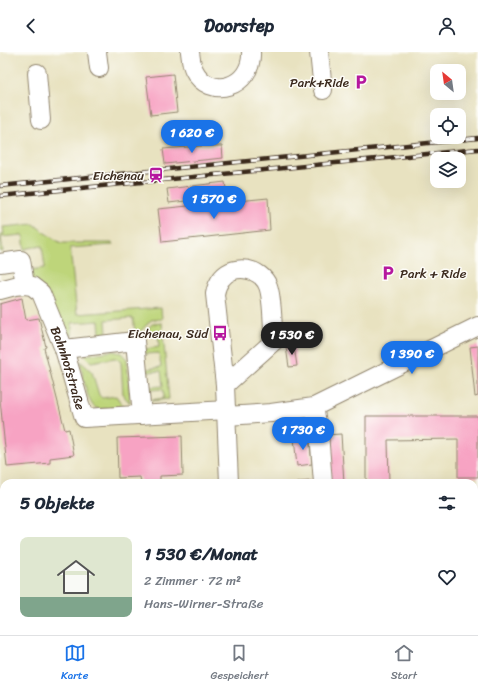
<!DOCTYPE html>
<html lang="de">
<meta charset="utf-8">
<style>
body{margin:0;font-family:Sriracha,sans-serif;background:#f2f2f3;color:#1f2937;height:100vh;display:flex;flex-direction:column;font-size:15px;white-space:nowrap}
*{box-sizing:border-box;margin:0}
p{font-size:13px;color:#747a83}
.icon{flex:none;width:22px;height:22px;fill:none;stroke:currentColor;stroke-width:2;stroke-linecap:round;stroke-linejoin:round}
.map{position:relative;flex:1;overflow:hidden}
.sheet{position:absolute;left:0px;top:427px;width:478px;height:156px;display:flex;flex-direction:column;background:#fff;border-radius:12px 12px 0 0;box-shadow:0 4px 16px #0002}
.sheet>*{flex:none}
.needle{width:26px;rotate:331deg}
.fabs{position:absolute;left:430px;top:12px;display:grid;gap:8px}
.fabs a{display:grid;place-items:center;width:36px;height:36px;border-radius:8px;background:#fff;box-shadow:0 4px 16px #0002;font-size:20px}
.price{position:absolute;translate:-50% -34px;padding:0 9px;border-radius:14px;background:#1a73e8;color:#fff;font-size:13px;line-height:26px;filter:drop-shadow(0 1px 2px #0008)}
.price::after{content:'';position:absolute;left:50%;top:24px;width:12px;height:9px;margin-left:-6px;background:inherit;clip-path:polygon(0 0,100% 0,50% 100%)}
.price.selected{background:#222;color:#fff}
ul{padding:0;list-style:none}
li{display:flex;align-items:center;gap:12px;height:100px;padding:0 20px}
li+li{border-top:1px solid #e0e1e3}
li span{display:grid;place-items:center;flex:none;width:112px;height:80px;border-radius:8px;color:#555}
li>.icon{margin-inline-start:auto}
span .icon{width:48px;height:48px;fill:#fffc;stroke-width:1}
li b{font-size:17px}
h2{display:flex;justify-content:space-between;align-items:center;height:48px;padding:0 20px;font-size:17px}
header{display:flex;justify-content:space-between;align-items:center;height:52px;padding:0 20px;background:#fff;font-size:18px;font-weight:700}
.menu{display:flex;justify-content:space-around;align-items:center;height:56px;border-top:1px solid #e0e1e3;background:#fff;font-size:11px;color:#747a83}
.menu a{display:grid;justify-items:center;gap:2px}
.menu .selected{color:#1a73e8}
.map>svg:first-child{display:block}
</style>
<header><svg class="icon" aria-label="back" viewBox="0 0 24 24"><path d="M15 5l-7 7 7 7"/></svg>Doorstep<svg class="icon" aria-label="person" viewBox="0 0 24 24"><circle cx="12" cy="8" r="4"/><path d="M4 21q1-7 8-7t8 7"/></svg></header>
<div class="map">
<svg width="478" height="583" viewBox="0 0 478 583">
<rect width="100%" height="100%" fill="#fdfcf7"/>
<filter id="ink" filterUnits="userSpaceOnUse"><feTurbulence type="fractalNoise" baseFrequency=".025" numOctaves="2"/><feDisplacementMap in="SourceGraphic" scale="8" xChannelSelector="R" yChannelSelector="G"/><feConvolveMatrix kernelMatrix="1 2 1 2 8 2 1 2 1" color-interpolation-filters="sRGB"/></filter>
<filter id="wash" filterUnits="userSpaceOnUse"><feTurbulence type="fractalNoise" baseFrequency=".012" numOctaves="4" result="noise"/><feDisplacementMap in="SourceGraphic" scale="16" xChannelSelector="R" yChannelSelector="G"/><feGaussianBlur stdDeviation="0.9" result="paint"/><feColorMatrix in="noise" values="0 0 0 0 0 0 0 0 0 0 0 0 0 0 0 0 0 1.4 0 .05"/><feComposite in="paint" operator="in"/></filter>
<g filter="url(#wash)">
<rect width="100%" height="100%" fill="#e8e2c0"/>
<g fill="#bed57a" stroke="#7c804c">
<polygon points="34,172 45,181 61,191 112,191 113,193 70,196 77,262 161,256 162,267 151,268 139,281 135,280 133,266 106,268 107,282 100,282 99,269 72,271 72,284 66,282 32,227 30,218 45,216 42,194 28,196 25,198 23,183 1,185 3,200 0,200 0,182 4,182 3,175"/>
<polygon points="162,271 169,347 151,349 151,348 164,346 163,337 150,338 149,335 163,334 161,319 148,320 147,317 161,315 159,301 146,302 145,297 159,295 158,281 144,281 152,272"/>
<polygon points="113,299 121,301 127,307 130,351 123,343 121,311 119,308 115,306 91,310 84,303"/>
<path d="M 80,309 L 92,320 L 99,343 L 102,346 L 116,344 L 124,355 C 118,355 101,358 96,356 C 87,352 82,319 80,309 Z"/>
<rect x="0" y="440" width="4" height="50"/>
</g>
<g id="blocks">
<g fill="#f7a3c3">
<polygon points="173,22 177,60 151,63 146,25"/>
<polygon points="200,94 222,94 223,106 165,112 163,97"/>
<polygon points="225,130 227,144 169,151 167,137"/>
<polygon points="268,146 270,178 162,190 158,157"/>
<polygon points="22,246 26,268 39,266 46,295 44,296 65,378 69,377 74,403 50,406 50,411 7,415 0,348 0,252"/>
<polygon points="294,294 297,314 289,315 286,295"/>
<polygon points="478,294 478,344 475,345 470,295"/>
<polygon points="366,364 478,364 478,425 458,425 458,387 388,388 389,431 366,431"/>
<polygon points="341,382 344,431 329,431 326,383"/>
<polygon points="182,384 183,423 160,424 160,431 141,431 140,425 118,426 117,386"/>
<polygon points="309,384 312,412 297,414 294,386"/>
<polygon points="311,429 311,431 298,431 298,430"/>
<rect x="475" y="499" width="3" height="20"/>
<polygon points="4,520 4,579 32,579 33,583 0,583 0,521"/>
<rect x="475" y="558" width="3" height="20"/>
<rect x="190" y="579" width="11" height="4"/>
<rect x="257" y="579" width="19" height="4"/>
</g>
</g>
</g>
<g filter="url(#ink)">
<use href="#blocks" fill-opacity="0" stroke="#92866f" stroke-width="1"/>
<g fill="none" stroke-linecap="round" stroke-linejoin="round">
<g stroke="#92866f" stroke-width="20">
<g id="minor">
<polyline points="97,0 99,16"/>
<path d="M 190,0 C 191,7 191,12 194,18 C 209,49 253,35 251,0"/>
<polyline points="319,0 323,38"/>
<polyline points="37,21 41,68"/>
<polyline points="0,211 21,208 25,233"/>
<path id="s1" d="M 0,238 L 15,234 L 25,233 L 32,234 L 41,241 L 64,297 L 84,366 L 227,358"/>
<polyline points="64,297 135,289 142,363"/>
<path d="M 225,333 L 274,289 C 272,274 273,247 268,234 C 261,216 235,211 222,226 C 218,231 216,236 215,242 L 225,333 L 229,431"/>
<polyline points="314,355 319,381 323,431"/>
<polyline points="227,364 271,361 314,355 478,274"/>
<polyline points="230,583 230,579"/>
</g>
</g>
<use href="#minor" stroke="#fff" stroke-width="18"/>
<g stroke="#3b2a1e" stroke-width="4.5">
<g id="rail">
<polyline points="0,134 478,86"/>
<polyline points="0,144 478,97"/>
</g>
</g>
<use href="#rail" stroke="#fdfcf7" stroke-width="3" stroke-dasharray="9" stroke-linecap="butt"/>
</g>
</g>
<defs>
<g id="parking-bare" transform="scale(1.2)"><path d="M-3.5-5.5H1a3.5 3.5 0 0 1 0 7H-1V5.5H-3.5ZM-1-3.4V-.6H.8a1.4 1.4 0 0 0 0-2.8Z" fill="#b5179e" stroke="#fdfcf7" stroke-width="2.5" paint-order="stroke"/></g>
<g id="station-bare" transform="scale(1.2)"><path d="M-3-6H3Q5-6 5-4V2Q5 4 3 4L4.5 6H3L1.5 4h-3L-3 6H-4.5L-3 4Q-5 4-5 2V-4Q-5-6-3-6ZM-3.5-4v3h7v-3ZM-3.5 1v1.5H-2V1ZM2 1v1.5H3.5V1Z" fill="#b5179e" stroke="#fdfcf7" stroke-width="2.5" paint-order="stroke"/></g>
<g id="bus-bare" transform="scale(1.2)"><path d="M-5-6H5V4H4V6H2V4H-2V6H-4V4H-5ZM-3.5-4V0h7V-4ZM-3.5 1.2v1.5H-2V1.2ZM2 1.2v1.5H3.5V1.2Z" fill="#b5179e" stroke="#fdfcf7" stroke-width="2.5" paint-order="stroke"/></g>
</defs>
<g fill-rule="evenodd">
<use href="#parking-bare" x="361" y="30"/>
<use href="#station-bare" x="156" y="123"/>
<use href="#parking-bare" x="388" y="221"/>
<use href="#bus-bare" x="220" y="281"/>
</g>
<g text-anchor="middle" stroke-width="3" stroke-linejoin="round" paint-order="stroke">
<g font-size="13" fill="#3b2a1e" stroke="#fdfcf7" text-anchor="end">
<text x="349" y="35">Park+Ride</text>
<text x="144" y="128">Eichenau</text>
<text x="400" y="226" text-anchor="start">Park + Ride</text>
<text x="208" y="286">Eichenau, Süd</text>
</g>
<g font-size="13" fill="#3b2a1e" stroke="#fdfcf7">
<text dy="5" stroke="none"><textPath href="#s1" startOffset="124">Bahnhofstraße</textPath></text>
</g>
</g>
</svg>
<div class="fabs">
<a><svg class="needle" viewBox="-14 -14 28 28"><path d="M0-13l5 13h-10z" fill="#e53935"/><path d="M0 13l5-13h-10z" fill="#747a83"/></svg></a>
<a><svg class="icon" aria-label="locate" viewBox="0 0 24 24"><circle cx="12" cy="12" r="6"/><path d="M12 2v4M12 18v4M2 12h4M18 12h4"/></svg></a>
<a><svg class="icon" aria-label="layers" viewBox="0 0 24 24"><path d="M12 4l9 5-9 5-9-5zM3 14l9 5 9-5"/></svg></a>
</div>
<b class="price" style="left:192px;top:102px">1 620 €</b>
<b class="price" style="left:214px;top:168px">1 570 €</b>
<b class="price selected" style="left:292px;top:304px">1 530 €</b>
<b class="price" style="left:412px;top:323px">1 390 €</b>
<b class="price" style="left:303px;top:399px">1 730 €</b>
<section class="sheet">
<h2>5 Objekte<svg class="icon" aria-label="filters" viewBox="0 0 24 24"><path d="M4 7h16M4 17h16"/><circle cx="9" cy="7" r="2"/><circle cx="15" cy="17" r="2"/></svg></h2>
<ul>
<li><span style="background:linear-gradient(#dfe7d0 75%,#7fa58c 0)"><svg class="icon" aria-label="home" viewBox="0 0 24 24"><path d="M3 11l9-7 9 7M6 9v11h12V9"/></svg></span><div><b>1 530 €/Monat</b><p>2 Zimmer · 72 m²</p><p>Hans-Wirner-Straße</p></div><svg class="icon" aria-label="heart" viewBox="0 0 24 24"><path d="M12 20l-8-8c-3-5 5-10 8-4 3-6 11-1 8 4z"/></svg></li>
</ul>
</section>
</div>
<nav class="menu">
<a class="selected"><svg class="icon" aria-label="map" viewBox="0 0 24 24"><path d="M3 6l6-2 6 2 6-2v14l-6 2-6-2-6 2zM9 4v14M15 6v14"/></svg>Karte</a>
<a><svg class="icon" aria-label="saved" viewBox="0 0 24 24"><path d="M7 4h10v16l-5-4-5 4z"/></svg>Gespeichert</a>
<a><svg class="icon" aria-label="home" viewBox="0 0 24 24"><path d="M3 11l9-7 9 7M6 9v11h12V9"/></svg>Start</a>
</nav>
